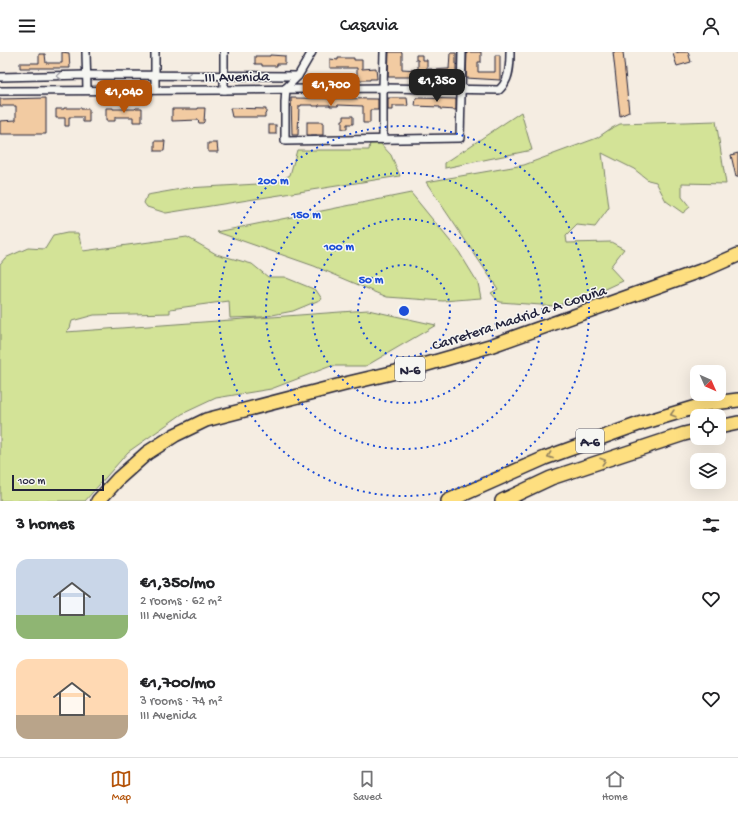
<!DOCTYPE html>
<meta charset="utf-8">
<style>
body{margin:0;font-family:"Gochi Hand",sans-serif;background:#f2f2f2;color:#202124;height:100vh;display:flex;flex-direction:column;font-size:15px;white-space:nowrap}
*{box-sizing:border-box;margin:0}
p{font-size:13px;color:#757577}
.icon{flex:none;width:22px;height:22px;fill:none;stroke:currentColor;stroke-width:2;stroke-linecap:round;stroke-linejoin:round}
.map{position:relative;height:449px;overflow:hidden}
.side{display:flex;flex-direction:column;background:#fff;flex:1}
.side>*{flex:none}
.needle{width:26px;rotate:135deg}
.fabs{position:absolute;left:690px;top:313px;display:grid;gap:8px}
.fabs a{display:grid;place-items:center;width:36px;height:36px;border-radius:8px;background:#fff;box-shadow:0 4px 16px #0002;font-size:20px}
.scale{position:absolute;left:12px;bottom:10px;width:92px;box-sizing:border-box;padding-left:4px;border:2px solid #22223b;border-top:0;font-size:11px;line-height:14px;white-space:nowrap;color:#22223b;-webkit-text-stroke:3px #f6f6f2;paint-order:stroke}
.price{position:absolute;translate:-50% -34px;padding:0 9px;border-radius:8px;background:#b45309;color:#fff;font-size:13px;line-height:26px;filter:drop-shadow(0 1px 2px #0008)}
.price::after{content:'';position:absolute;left:50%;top:24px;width:12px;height:9px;margin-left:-6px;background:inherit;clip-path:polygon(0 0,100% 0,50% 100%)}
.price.on{background:#222;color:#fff}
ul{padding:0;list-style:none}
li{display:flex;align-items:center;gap:12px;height:100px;padding:0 16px}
li span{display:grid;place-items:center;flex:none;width:112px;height:80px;border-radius:12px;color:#555}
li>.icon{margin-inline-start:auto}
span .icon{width:48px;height:48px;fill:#fffc;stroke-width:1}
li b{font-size:17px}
h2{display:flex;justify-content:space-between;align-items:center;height:48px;padding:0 16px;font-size:17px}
header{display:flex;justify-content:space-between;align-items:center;height:52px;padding:0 16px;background:#fff;font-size:18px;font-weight:600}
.dock{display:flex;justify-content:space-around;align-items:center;height:56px;border-top:1px solid #e0e0e0;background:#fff;font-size:11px;color:#757577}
.dock a{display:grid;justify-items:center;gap:2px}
.dock .on{color:#b45309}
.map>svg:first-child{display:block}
</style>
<header><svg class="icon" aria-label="menu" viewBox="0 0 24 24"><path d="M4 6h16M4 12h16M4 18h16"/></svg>Casavia<svg class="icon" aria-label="person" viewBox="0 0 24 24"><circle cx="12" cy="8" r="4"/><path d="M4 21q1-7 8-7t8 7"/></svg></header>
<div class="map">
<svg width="738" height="449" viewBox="0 0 738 449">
<rect width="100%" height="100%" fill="#f5ede2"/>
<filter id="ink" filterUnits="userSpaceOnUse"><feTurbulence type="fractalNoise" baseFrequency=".025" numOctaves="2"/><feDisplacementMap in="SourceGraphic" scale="8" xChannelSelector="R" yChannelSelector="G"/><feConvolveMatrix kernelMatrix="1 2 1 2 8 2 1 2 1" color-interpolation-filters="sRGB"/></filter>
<g filter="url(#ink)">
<g fill="#d3e397" stroke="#7a8269">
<polygon points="521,60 532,98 445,116 445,111"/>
<polygon points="716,69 726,132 682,131 682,145 690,155 683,161 666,149 656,130 648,128 634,117 602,101 609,156 595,175 577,173 566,184 567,191 611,190 624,197 610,215 623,229 595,242 555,254 499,250 491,241 498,237 426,130 524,113 597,86 610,77 620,72"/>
<polygon points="370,90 379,90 391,103 400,124 166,161 147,155 144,151 147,143 187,136 276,131 290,123 297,98 369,98"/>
<polygon points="411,141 459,200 478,231 481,246 443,249 387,245 314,214 217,180"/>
<polygon points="67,181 78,181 83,199 187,185 216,202 252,212 268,225 284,225 316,238 322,247 293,259 262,265 230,266 229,249 170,257 170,261 94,263 72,269 70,276 66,280 368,258 436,273 366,314 331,314 271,337 216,346 182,362 128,400 85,449 0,449 0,212 5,206 28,196 45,197 53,184"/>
</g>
<g fill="#f2cba2" stroke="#22223b">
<polygon points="62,0 69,1 70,16 20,16 20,11 39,11 39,2 45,2 46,11 62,11"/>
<polygon points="389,0 402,0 402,17 418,18 418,8 416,8 416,3 422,3 422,8 427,8 427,17 432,17 432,18 449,17 450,1 456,1 456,25 388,25"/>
<polygon points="467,0 481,0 481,10 478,10 478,20 495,20 495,3 500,3 500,28 466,26"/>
<polygon points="613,0 623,0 629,60 620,64"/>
<polygon points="679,0 688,0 691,10 677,14 673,2"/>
<polygon points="270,3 285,4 285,12 277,12 277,14 262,14 262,12 255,12 255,4 270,4"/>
<polygon points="338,6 354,6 354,8 362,8 362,17 376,16 377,27 370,27 370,28 357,28 357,16 330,16 330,7 338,8"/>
<polygon points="46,46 46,82 0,82 0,69 16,68 16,54 0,54 0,47"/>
<polygon points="291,46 378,47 378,58 370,58 370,71 363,71 363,54 338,53 338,54 330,54 330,53 319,53 319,54 313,54 313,53 301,53 301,54 299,54 298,83 292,83"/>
<polygon points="388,46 407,46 408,54 393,54 393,58 388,58"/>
<polygon points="416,46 456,47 456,58 440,57 440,55 415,54"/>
<polygon points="64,56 81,56 81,57 89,57 89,70 83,70 83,65 69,65 69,74 65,74 65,66 56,66 56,57 64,57"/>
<polygon points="106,56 113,56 113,57 135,57 136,56 142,56 142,70 133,70 133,65 115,65 115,69 106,69"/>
<polygon points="198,56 205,56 204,70 203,71 199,71 198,68 172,69 172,57 198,57"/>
<polygon points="230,56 266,57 266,61 265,62 265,65 232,65"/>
<polygon points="344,64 353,64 353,72 347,72 347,77 342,77 342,68 344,68"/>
<rect x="307" y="70" width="16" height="13"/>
<rect x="269" y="73" width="7" height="9"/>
<polygon points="155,89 165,89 164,99 155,99"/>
<polygon points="208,91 217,91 218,100 208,100"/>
<polygon points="738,101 738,124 736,125 731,103"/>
</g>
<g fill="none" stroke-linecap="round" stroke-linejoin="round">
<g stroke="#22223b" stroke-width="10">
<g id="street">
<polyline points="86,0 87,38"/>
<polyline points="0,25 86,23 298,24"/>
<polyline points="286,36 285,51 285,89 460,86 462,0"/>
<polyline points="286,36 298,24 312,0"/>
<polyline points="155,38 155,0"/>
<polyline points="224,38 224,0"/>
<path d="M 0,39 L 224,38 L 383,36 L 499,38 C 501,36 504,33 505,30 C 510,22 510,9 510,0"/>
<polyline points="383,87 383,36 384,0"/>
</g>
</g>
<g stroke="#22223b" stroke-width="16">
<g id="highway">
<polyline points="719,375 738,371"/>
<polyline points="98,449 119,426 147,401 175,383 206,368 345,332 417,315 490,294 706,217 738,203"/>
<polyline points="448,449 545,406 639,372 706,352 738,348"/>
<polyline points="502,449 551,426 684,382 697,379"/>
</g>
</g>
<use href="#street" stroke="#f6f6f2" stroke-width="7"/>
<use href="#highway" stroke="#fedf80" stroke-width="13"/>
</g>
<defs><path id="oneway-chevron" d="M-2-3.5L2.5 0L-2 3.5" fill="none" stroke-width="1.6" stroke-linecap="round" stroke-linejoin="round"/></defs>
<g stroke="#9797a0">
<use href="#oneway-chevron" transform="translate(59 24) rotate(179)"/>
<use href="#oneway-chevron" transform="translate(189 24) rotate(180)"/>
</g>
<g stroke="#90805e">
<use href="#oneway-chevron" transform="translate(673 362) rotate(164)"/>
<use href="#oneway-chevron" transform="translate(550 404) rotate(160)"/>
<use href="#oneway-chevron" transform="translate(603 409) rotate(-18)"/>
</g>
</g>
<g fill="none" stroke="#1d4ed8" stroke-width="2" stroke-dasharray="2 4">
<circle cx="404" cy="259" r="46"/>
<circle cx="404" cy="259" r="92"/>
<circle cx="404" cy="259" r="138"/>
<circle cx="404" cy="259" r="185"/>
</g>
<g text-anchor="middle" stroke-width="3" stroke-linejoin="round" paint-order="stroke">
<g fill="#f6f6f2" stroke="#626272" stroke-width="1">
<rect x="395" y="305" width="30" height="24" rx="3"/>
<rect x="576" y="377" width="28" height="24" rx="3"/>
</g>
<g font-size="14" font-weight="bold" fill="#22223b">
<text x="410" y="322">N-6</text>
<text x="590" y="394">A-6</text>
</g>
<g font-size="15" fill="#22223b" stroke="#f6f6f2">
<text transform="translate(237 24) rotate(-1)" y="5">III Avenida</text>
<text transform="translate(519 265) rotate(-18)" y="5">Carretera Madrid a A Coruña</text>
</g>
</g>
<circle cx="404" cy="259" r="6" fill="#1d4ed8" stroke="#f6f6f2" stroke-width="2"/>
<g font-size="12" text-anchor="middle" font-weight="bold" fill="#1d4ed8" stroke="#f6f6f2" stroke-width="3" stroke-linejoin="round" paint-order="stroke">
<text x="273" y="132">200 m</text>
<text x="306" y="166">150 m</text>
<text x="339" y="198">100 m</text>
<text x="371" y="231">50 m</text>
</g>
</svg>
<div class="fabs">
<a><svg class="needle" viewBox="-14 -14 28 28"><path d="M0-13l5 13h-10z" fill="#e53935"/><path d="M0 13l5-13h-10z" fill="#757577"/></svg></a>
<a><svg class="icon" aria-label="locate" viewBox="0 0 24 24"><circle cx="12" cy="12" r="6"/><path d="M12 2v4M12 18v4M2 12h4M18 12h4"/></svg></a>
<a><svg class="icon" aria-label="layers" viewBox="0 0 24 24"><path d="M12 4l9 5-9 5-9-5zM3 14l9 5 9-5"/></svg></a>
</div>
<div class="scale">100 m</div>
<b class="price on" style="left:437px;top:51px">€1,350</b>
<b class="price" style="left:331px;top:55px">€1,700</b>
<b class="price" style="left:124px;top:62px">€1,040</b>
</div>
<section class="side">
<h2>3 homes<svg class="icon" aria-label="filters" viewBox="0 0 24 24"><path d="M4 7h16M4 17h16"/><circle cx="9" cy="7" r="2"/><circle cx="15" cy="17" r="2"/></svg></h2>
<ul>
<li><span style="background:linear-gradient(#c9d6e8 70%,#8fb573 0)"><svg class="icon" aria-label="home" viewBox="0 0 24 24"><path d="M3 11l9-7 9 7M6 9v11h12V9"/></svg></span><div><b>€1,350/mo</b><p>2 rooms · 62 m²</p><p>III Avenida</p></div><svg class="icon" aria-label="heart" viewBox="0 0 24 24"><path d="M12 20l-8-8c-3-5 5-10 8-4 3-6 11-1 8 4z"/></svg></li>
<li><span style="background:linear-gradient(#ffd9b3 70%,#b9a48a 0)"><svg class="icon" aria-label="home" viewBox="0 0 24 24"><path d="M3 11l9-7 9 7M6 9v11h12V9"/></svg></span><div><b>€1,700/mo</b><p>3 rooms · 74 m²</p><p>III Avenida</p></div><svg class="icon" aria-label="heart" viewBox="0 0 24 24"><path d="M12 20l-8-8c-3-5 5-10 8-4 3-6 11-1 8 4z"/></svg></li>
</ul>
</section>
<nav class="dock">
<a class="on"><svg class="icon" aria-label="map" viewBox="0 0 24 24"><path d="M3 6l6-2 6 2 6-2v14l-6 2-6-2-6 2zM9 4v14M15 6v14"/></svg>Map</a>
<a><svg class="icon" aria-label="saved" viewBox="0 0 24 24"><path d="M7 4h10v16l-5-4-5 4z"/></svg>Saved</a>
<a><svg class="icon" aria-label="home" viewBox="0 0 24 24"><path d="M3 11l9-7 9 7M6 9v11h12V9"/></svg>Home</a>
</nav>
